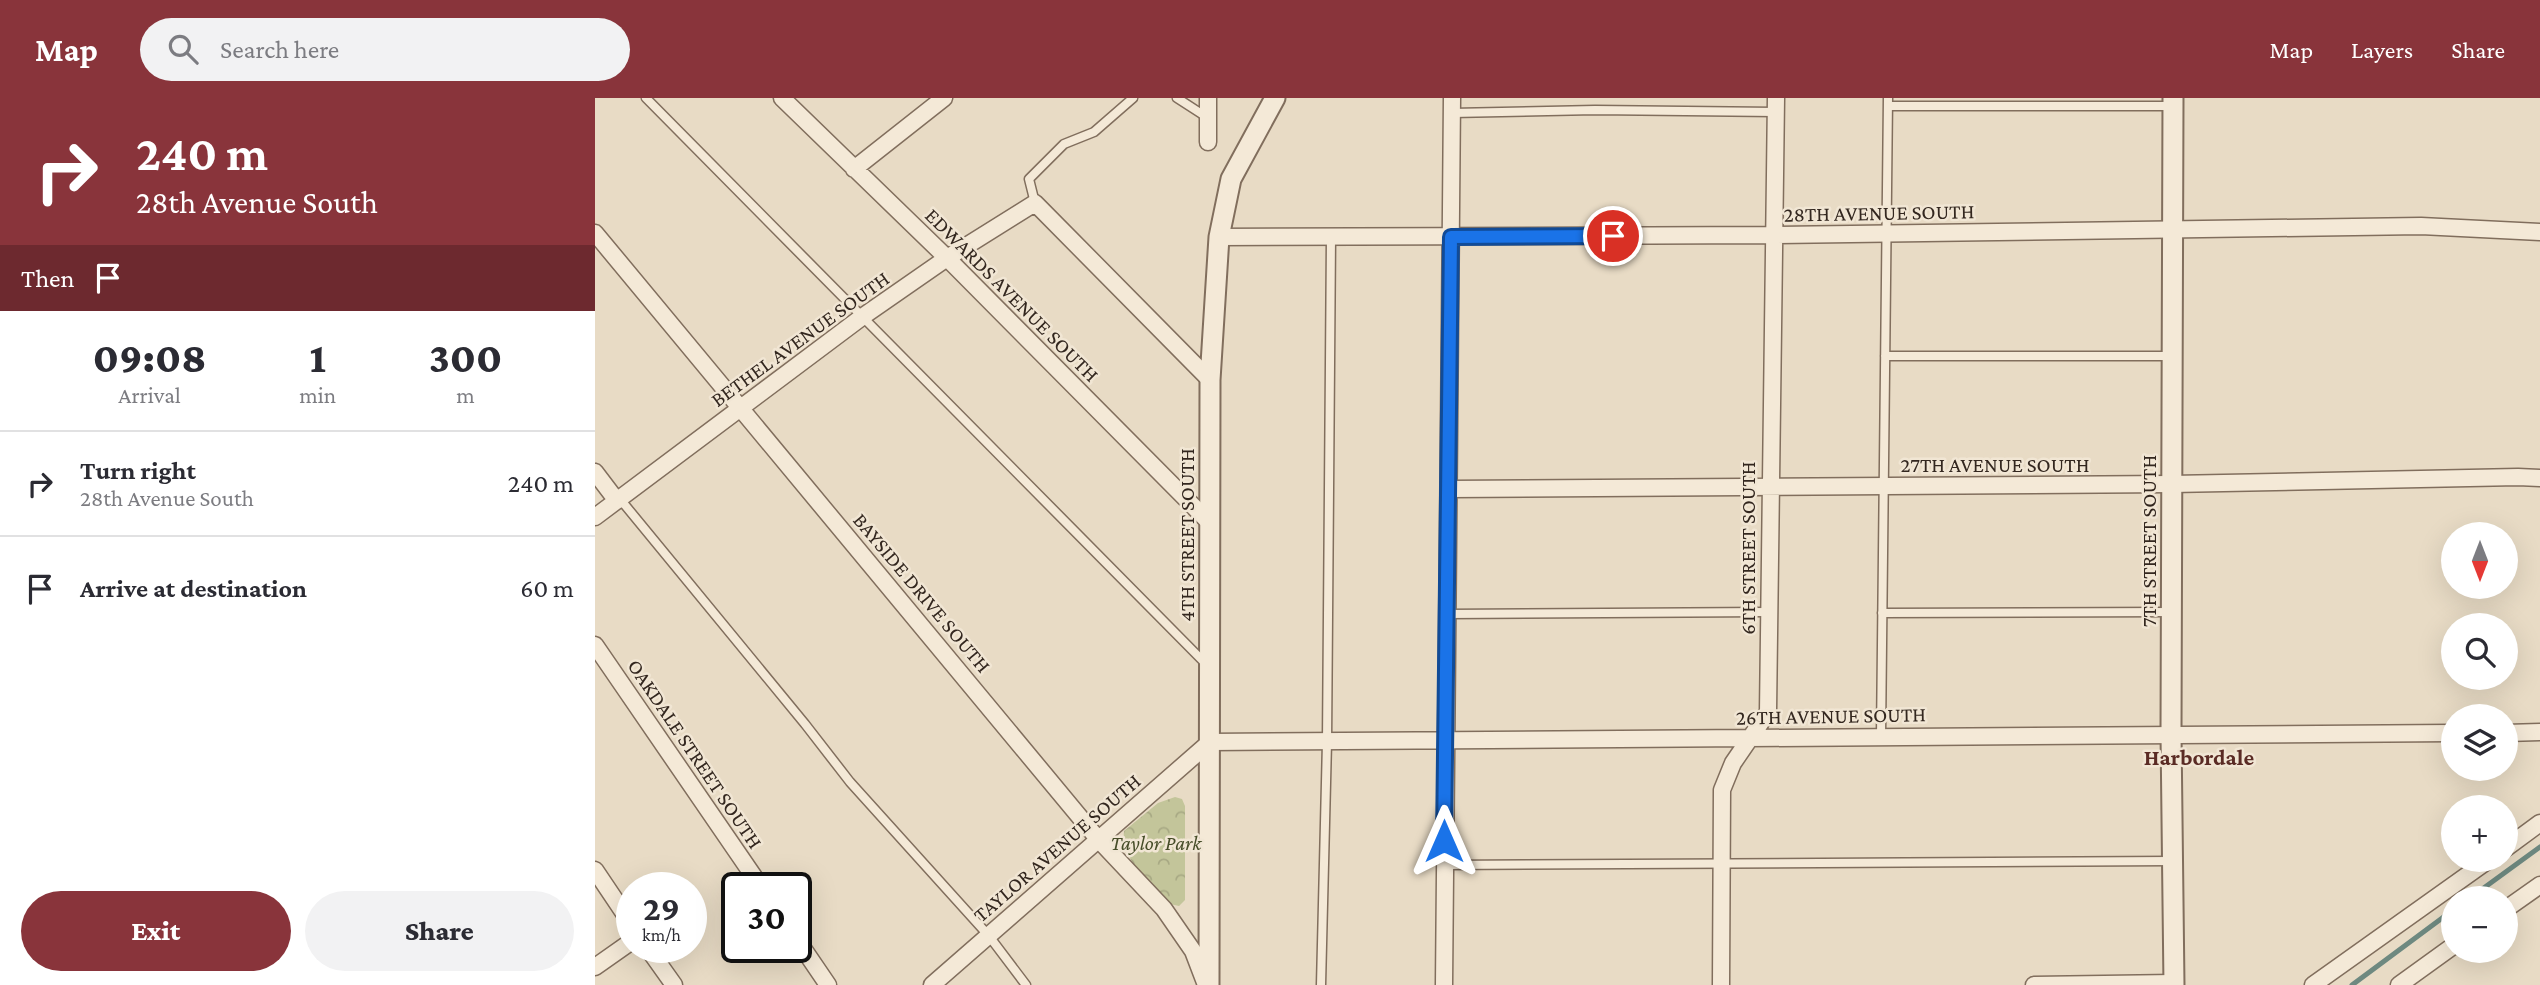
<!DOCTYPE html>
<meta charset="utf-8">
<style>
body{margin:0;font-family:"Crimson Pro",serif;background:#f2f2f3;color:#2b2b33;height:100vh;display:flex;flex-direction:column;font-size:26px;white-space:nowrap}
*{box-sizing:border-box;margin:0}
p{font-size:23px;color:#7c7c81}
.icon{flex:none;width:38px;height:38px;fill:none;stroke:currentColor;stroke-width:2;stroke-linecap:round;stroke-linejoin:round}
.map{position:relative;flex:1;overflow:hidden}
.side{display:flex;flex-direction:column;background:#fff;width:595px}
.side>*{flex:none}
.guide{background:#89343b;color:#fff;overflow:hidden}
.needle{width:46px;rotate:180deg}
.tools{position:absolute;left:1846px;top:424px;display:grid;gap:14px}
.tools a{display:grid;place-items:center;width:77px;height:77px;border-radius:50%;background:#fff;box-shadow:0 7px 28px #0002;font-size:35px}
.speed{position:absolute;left:21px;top:774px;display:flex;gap:14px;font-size:35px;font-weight:700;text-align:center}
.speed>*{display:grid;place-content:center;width:91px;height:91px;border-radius:50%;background:#fff;box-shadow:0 7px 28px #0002;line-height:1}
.speed small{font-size:18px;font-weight:400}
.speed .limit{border:4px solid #111;border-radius:10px;background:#fff;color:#111}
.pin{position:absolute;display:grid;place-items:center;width:60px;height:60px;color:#fff;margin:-30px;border:4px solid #fff;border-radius:50%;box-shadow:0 2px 7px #0007}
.me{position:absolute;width:77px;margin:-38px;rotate:0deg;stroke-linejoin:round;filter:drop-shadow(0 0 5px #0008)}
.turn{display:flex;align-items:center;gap:24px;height:147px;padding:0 21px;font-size:32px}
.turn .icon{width:91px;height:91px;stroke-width:2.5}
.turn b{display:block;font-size:49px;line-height:60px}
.then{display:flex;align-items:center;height:66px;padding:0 21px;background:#0003;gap:14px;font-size:26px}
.eta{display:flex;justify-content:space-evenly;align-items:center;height:119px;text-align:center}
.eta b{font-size:42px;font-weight:800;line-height:49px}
.primary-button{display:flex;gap:14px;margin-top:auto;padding:14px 21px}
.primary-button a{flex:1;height:80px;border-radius:42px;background:#89343b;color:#fff;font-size:28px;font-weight:800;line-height:80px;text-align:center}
.primary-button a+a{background:#f2f2f3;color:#2b2b33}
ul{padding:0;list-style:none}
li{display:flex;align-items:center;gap:21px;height:105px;padding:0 21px;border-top:2px solid #e1e1e2}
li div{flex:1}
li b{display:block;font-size:26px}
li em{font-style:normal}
header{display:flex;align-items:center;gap:42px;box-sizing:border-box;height:98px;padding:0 35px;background:#89343b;color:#fff}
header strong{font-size:33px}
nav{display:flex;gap:38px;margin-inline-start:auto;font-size:24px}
.search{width:490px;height:63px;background:#f2f2f3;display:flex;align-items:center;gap:18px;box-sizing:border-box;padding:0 24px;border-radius:38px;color:#7c7c81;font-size:26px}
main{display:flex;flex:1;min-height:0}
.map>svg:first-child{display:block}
.park{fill:url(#park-crowns)}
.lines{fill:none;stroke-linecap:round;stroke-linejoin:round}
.stream{stroke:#6e8980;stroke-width:5}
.service-casing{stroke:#816e5d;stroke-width:11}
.minor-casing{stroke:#816e5d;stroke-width:19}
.tertiary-casing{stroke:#816e5d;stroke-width:23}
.service{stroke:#f4e9d7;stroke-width:8}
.minor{stroke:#f4e9d7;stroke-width:16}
.tertiary{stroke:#f4e9d7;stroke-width:19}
.route-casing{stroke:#114b97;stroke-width:18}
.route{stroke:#1a73e8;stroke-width:12}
.labels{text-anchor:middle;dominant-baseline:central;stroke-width:5;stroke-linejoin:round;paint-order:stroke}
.street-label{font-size:21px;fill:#33271f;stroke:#f1e6d4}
.park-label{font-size:21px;font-style:italic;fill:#464d28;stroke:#f1e6d4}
.neighbourhood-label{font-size:23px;font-weight:bold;fill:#5a2b24;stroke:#f1e6d4}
</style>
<header>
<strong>Map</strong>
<div class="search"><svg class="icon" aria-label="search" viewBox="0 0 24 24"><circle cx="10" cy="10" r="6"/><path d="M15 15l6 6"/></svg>Search here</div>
<nav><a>Map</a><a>Layers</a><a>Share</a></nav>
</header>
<main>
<section class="side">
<div class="guide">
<div class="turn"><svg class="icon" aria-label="right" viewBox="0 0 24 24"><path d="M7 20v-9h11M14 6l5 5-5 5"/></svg><div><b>240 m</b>28th Avenue South</div></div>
<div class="then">Then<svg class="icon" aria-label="arrive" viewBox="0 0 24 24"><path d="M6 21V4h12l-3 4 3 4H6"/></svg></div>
</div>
<div class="eta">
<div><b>09:08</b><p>Arrival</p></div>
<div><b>1</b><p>min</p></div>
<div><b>300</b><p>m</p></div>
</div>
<ul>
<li><svg class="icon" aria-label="right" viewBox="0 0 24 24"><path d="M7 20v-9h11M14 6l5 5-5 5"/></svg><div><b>Turn right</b><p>28th Avenue South</p></div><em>240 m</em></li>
<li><svg class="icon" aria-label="arrive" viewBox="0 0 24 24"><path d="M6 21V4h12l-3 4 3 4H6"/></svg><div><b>Arrive at destination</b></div><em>60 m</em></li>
</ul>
<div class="primary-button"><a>Exit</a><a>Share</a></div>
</section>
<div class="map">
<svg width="1945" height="887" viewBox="0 0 1945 887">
<defs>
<pattern id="park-crowns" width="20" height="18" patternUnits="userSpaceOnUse" patternTransform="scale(1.75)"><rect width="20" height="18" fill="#c3c59a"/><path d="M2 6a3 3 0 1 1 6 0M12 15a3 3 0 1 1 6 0" fill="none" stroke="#a8a984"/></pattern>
</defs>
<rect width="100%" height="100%" fill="#e8dbc5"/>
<!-- park -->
<path class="park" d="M580 699 587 701 590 708V802L584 808 575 806C557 786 525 762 529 733L563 705Z"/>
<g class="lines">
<!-- stream -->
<path class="stream" d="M1875 800 1945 749
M1757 887 1858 812"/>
<defs>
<path id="service" d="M51 0 610 565
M582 0 613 20
M1293 8H1577
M857 15 1000 12 1181 14
M440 105 434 81 469 46 499 34 538 0
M1290 258H1578
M25 401 210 626 255 684 394 838 431 887
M1287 515 1577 514
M852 516 1173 514
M1286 638 1293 0
M849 767 1578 763
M726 887 732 644 736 139"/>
<path id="minor" d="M187 0 352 160 615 425
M613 44V0
M259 71 349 0
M0 135 503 741 569 811 598 853 611 887
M624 139 1179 137 1826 128 1945 134
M0 374 22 403
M855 391 1577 386 1923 379 1945 380
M0 419 267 219 352 160 440 105 615 282
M0 547 166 789
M1911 635 1945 634
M1911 750 1945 725
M0 772 37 827
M1911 811 1945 787
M201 840 233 887
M52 849 79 887
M0 869 37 843
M337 887 615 644 1858 635
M849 887 857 0
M1126 887 1127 692 1138 665 1173 614 1181 0
M1439 887 1579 885
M1718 887 1895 761
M1804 887 1858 848"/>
<path id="tertiary" d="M1578 0 1576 636 1579 887
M614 887 615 282 624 139 636 81 680 0"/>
</defs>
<!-- service casing -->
<use href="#service" class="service-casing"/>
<!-- minor casing -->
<use href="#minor" class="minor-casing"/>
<!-- tertiary casing -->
<use href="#tertiary" class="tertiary-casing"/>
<!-- service -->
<use href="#service" class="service"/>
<!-- minor -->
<use href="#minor" class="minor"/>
<!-- tertiary -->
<use href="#tertiary" class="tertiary"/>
</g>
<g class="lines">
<defs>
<path id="route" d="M849 743 856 139 1018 138"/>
</defs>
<!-- route casing -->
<use href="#route" class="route-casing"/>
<!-- route -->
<use href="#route" class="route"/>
</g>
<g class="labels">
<!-- street labels -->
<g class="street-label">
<text transform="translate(1284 115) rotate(-1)">28TH AVENUE SOUTH</text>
<text transform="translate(417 197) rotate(45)">EDWARDS AVENUE SOUTH</text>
<text transform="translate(205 241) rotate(-36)">BETHEL AVENUE SOUTH</text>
<text x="1400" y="367">27TH AVENUE SOUTH</text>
<text transform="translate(592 437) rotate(-90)">4TH STREET SOUTH</text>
<text transform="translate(1554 443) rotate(-90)">7TH STREET SOUTH</text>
<text transform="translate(1153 450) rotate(-90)">6TH STREET SOUTH</text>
<text transform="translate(327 495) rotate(50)">BAYSIDE DRIVE SOUTH</text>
<text transform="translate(1236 618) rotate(-1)">26TH AVENUE SOUTH</text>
<text transform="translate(100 656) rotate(56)">OAKDALE STREET SOUTH</text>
<text transform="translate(462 750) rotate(-41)">TAYLOR AVENUE SOUTH</text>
</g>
<!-- park labels -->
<g class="park-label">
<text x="561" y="745">Taylor Park</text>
</g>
<!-- neighbourhood labels -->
<g class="neighbourhood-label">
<text x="1604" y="659">Harbordale</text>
</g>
</g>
</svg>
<div class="tools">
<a><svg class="needle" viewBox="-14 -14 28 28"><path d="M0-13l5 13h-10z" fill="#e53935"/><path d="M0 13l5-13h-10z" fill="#7c7c81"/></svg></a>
<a><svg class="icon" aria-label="search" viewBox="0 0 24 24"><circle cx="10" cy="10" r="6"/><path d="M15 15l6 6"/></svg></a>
<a><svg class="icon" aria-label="layers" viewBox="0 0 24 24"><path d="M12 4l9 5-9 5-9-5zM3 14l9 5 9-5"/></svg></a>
<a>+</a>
<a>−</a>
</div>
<div class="speed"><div>29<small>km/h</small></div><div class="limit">30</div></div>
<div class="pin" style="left:1018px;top:138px;background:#d93025"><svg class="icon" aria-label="arrive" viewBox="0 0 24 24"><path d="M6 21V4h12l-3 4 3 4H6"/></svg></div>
<svg class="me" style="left:849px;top:743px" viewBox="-20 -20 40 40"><path d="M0-17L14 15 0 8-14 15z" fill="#1a73e8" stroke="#fff" stroke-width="4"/></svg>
</div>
</main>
